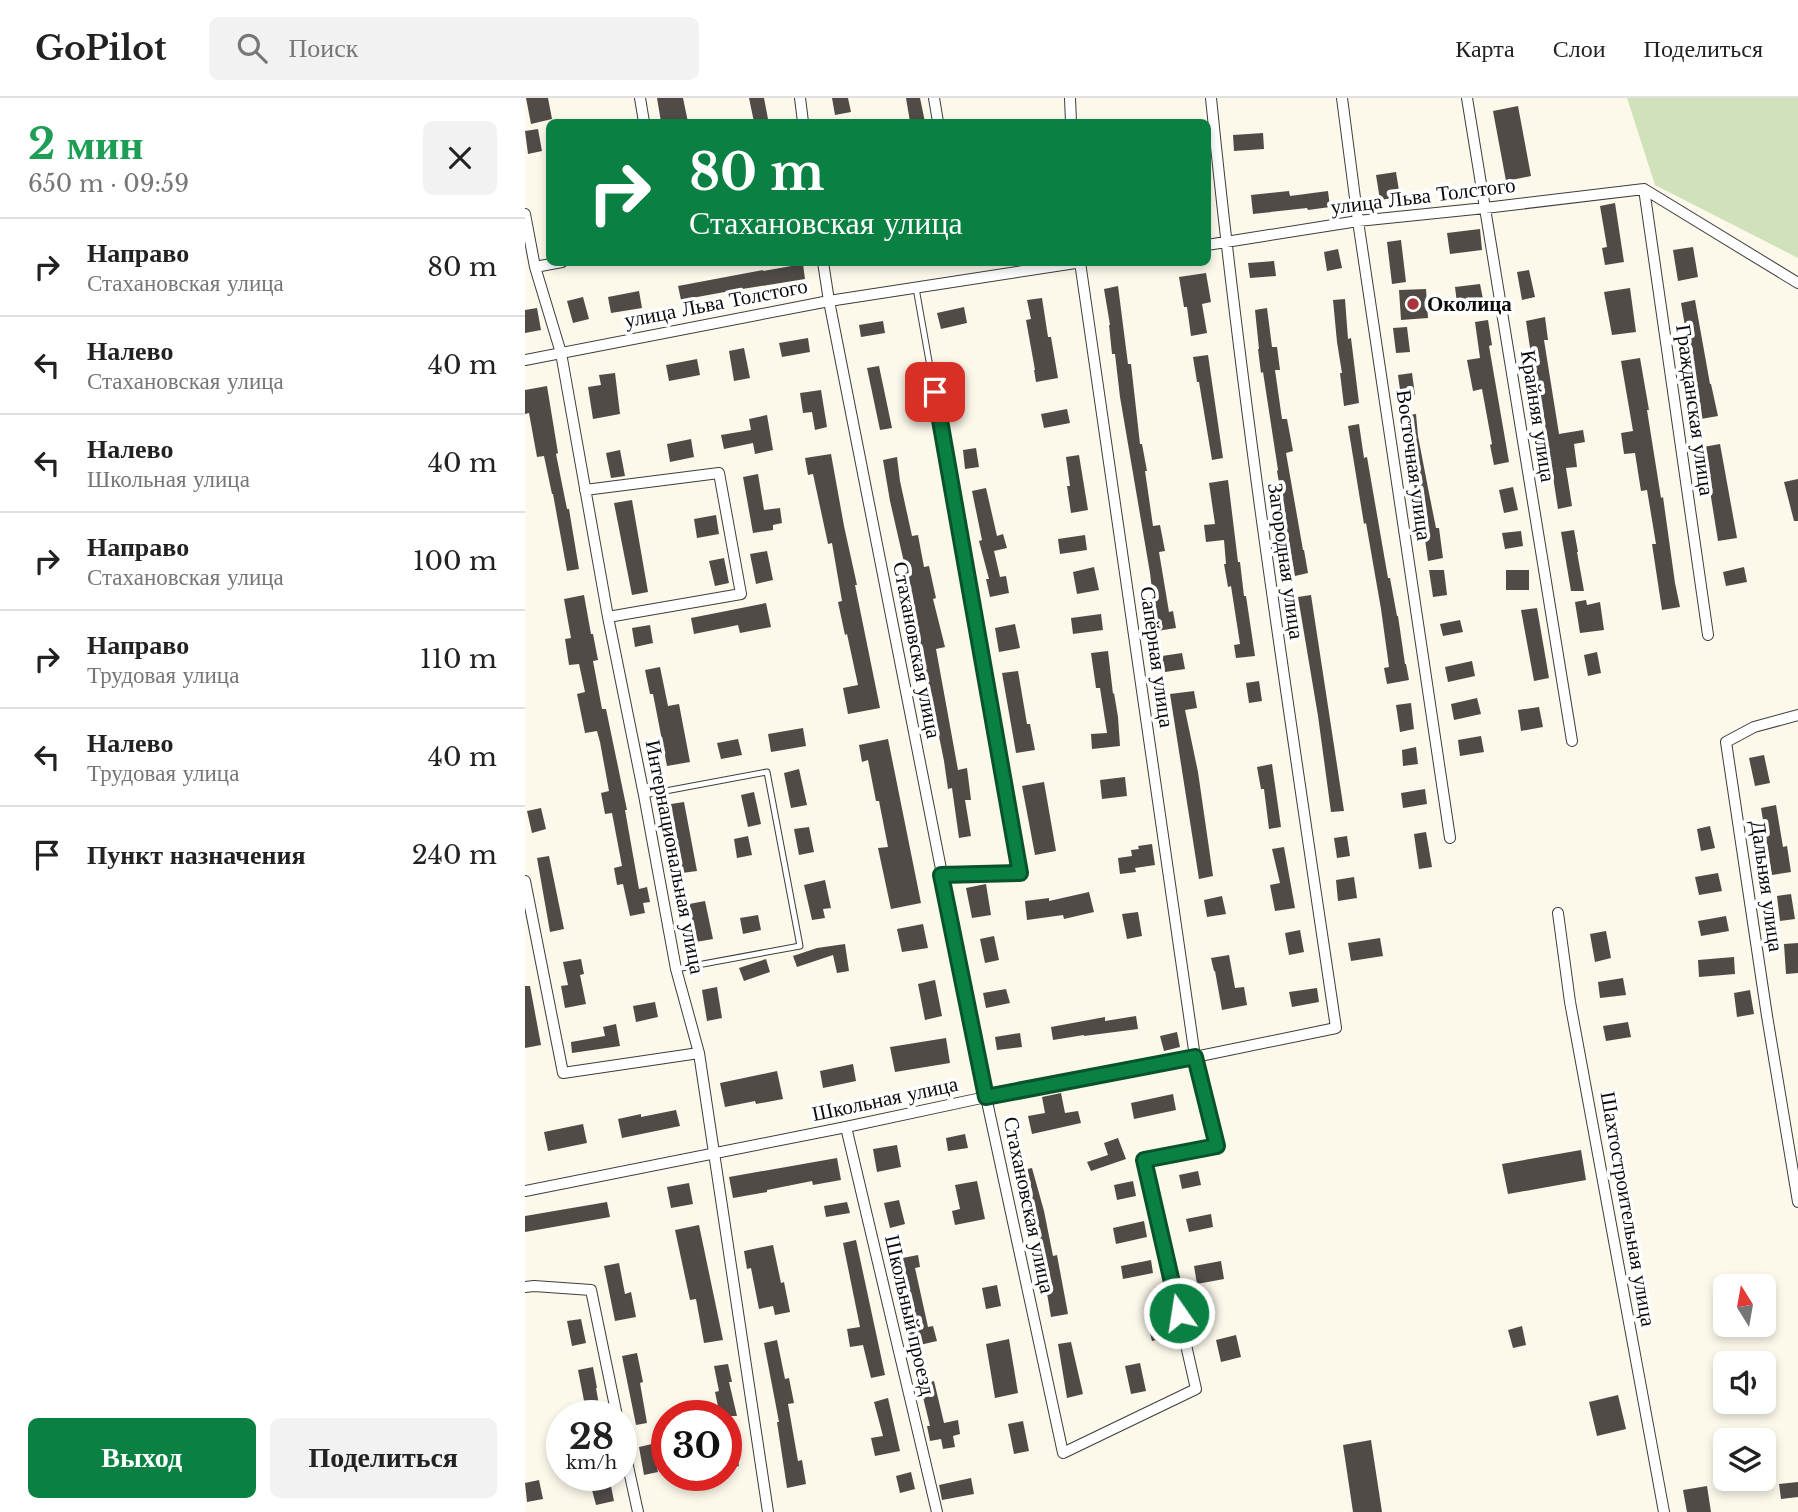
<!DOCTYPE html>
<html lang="ru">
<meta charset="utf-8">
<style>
body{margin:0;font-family:"Libre Baskerville",serif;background:#f2f2f2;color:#222;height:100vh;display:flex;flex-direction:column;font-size:26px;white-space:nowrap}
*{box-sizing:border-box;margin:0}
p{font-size:23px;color:#767676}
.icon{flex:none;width:38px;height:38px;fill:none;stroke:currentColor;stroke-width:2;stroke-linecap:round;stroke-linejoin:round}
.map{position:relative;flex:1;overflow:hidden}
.sheet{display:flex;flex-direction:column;background:#fff;width:525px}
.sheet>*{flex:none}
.top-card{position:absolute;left:21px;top:21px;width:665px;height:147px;border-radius:10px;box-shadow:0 4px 10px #0003;background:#0b8043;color:#fff;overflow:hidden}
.needle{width:46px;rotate:349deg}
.fabs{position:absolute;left:1188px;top:1176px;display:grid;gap:14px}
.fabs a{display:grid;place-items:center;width:63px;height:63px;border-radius:10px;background:#fff;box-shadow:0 4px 10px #0003;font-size:35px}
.speed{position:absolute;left:21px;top:1302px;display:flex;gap:14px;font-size:35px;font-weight:700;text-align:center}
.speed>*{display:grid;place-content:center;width:91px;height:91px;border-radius:50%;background:#fff;box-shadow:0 4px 10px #0003;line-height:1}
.speed small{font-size:18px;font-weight:400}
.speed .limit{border:10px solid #d22;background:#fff;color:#111}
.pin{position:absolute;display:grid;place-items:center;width:60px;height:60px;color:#fff;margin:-30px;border-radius:14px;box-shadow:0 4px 10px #0006}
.me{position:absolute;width:77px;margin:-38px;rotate:347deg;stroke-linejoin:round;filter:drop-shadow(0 0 5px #0008)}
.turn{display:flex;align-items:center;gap:24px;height:147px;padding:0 28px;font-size:32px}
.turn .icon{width:91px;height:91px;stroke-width:2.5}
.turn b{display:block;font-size:49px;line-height:60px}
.round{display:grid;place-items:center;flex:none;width:74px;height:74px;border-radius:10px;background:#f2f2f2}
.headline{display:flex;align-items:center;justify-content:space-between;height:119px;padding:0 28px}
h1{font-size:42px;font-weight:800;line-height:52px;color:#1e9e55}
.action{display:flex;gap:14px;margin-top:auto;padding:14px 28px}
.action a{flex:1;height:80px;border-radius:10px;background:#0b8043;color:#fff;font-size:28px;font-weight:800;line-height:80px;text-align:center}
.action a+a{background:#f2f2f2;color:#222}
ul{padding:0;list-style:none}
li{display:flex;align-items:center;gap:21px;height:98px;padding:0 28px;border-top:2px solid #e0e0e0}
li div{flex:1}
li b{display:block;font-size:26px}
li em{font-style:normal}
header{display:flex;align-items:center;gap:42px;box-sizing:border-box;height:98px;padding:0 35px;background:#fff;border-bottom:2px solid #e0e0e0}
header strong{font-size:33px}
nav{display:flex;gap:38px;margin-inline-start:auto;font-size:24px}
.search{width:490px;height:63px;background:#f2f2f2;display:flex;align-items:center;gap:18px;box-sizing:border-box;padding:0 24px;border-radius:10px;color:#767676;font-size:26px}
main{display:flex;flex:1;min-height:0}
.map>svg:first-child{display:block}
.green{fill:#cfe2b9}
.building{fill:#514b48}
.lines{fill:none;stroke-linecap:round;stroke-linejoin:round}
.lane-casing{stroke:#3d3d3d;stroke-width:7}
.street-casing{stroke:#3d3d3d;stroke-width:12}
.lane{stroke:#fff;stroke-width:5}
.street{stroke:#fff;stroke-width:10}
.route-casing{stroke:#07532c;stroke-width:18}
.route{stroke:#0b8043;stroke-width:12}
.poi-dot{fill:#a8353e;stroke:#fff;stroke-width:2.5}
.labels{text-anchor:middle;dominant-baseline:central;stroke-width:7;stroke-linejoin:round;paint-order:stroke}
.street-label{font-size:21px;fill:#0a0a0a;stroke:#fff}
.poi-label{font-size:21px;font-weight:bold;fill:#0a0a0a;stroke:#fff;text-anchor:start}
</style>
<header>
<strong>GoPilot</strong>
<div class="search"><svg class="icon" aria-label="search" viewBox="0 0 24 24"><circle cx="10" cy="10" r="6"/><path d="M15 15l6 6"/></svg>Поиск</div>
<nav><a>Карта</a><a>Слои</a><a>Поделиться</a></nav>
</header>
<main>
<section class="sheet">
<div class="headline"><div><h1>2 мин</h1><p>650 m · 09:59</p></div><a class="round"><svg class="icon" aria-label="close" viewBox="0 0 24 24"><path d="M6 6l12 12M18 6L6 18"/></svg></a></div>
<ul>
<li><svg class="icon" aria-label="right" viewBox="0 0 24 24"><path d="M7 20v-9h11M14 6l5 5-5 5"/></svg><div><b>Направо</b><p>Стахановская улица</p></div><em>80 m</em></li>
<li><svg class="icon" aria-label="left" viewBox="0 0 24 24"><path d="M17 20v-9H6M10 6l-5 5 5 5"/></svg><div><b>Налево</b><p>Стахановская улица</p></div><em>40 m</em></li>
<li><svg class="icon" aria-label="left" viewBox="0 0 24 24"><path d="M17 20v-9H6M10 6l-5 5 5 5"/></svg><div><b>Налево</b><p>Школьная улица</p></div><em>40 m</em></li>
<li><svg class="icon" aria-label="right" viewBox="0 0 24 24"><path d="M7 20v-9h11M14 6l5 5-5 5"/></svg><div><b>Направо</b><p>Стахановская улица</p></div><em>100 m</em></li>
<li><svg class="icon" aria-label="right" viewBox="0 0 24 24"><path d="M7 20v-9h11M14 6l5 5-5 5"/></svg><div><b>Направо</b><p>Трудовая улица</p></div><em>110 m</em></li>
<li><svg class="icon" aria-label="left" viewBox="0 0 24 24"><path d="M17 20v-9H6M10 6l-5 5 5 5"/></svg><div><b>Налево</b><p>Трудовая улица</p></div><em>40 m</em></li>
<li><svg class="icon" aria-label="arrive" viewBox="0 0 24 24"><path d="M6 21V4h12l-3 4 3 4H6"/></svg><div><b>Пункт назначения</b></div><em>240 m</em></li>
</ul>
<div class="action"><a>Выход</a><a>Поделиться</a></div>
</section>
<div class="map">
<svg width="1273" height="1414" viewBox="0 0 1273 1414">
<rect width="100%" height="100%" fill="#fcf8ea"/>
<!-- green -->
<path class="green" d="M1102 0H1273V160L1130 87Z"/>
<!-- building -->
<path class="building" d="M1 0H23L27 21 6 26Z
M132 0H158L163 24H136Z
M224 0H239L243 21 229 24Z
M307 0H323L326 14 310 17Z
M381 0H395L400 24H385Z
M993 8 1006 78 981 83 968 13Z
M13 31 17 53 3 56 0 33Z
M738 35 739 51 709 53 708 37Z
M871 74 875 99 855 102 851 77Z
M764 93 765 98 803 93 805 109 783 112 782 110 728 116 726 97Z
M1090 105 1099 164 1080 167 1077 150 1082 149 1075 108Z
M955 131 957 152 925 156 922 135Z
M876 142 881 184 867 186 862 144Z
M1168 149 1173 179 1153 183 1148 152Z
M813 151 817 170 802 173 799 154Z
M749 163 751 178 725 180 723 165Z
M278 166 280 181 205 193 156 202 153 188 238 172V173Z
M1004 172 1010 199 997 202 992 174Z
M681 175 686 204 677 206 682 235 666 238 662 209H659L654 179Z
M955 186 958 201 932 205 930 189Z
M593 188 603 266H606L615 346H617L622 373H620L628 428 635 427 640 453 634 454 644 514 648 513 651 530 632 533 625 475 595 299 590 256H587L584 227H585L579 191Z
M1105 190 1111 234 1087 237 1079 194Z
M901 191 903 220 876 222 874 192Z
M114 193 117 210 86 215 83 199Z
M58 199 64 221 48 225 42 203Z
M517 200 523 239H526L533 280 511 284 509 272H510L501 222 506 221 502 202Z
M820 201 823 241 826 240 834 305 819 308 815 275H817L812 244 808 202Z
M1170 202 1185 286H1186L1193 318 1176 321 1156 205Z
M439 209 442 225 416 231 412 215Z
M12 210 16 232 0 235V212Z
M742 210 747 249H752L755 272H750L757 321H762L768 353 761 355 778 452H779L783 475 770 478 752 373 753 372 738 274 736 275 733 251H734L730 212Z
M1020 219 1023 242H1019L1034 336 1058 332 1060 344 1049 346 1052 369 1041 370 1047 408 1033 411 1013 282 1010 283 1001 223Z
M963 222 967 247 964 248 984 364 969 367 965 347 967 346 957 291 948 293 942 262 955 260 950 224Z
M358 223 360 235 336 239 334 227Z
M882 229 885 254 871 255 868 230Z
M283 240 285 254 257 259 254 245Z
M219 250 225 280 209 283 204 253Z
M683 257 698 360 687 362 674 284H672L668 259Z
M1115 260 1124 312H1122L1136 400 1138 399 1150 485 1155 509 1137 512 1127 446H1131L1122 392 1116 393 1110 355 1099 356 1096 335 1108 333 1096 263Z
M172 261 175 277 144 283 141 267Z
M354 268 367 330 355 332 342 270Z
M90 275 95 316 68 321 63 289 76 287 74 277Z
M887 275 890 297 876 299 873 277Z
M22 288 33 355 31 356 42 411H44L54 471 42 473 28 396H27L19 358 12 359 4 315 0 316V292Z
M296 292 302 329 290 332 287 314 278 315 275 295Z
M542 311 545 325 519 330 516 316Z
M891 316 893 338 903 390 911 430H914L918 460 903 463 897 420 892 421 887 392H890L883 356 885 355 879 318Z
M242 317 248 352 230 356 228 345 199 351 196 337 226 332 224 321Z
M834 326 839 360 842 359 863 480H865L872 518H873L880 566H881L884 582 862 586 859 570 864 569 856 511 841 425 839 426 823 328Z
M166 341 169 359 145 364 142 346Z
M1195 346 1212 440 1193 443 1178 349Z
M451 350 454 369 440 371 438 352Z
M95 352 100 378 86 380 81 355Z
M306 356 319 428 332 487H330L355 610 323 616 318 590 333 587 322 536 320 537 313 504 317 503 307 445 303 446 288 376 283 377 280 360Z
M554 357 563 412 546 415 542 388H545L541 359Z
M372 359 375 383 387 438 393 437 399 469 404 468 411 500 408 501 420 549 411 551 433 672 442 670 446 702H440L446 738 434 740 427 690 423 691 419 663 397 554 378 473H381L365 403 358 362Z
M233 376 239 412 255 410 257 425 248 427V432L228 435 218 379Z
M1273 381V423H1269L1259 384Z
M703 382 713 464H715L719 498H721L730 558 711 560 709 547 715 546 706 488 703 489 699 466H701L699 442 681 444 679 427 690 426 684 385Z
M988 389 993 412 979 415 974 392Z
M461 390 472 438 478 436 482 450 469 453 475 479 481 478 484 495 465 499 461 481H464L454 443 457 442 447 393Z
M107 402 123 494 107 497 89 405Z
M191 417 194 436 172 440 169 421Z
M1049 432 1053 454H1052L1059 493H1046L1036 434Z
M996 433 998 448 980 451 977 435Z
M560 437 562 452 535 456 533 441Z
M242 453 248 482 231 486 225 456Z
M199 460 204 485 190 488 184 463Z
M569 469 574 492 552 496 548 474Z
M1219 469 1222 484 1201 488 1198 474Z
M904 472H919L922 497 908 499Z
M981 472H1004V492H981Z
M59 497 66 536H68L73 562 68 563 77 611H81L102 712H100L114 791 122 789 125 804 118 805 120 815 105 818 98 786 92 787 89 770 97 768 87 715 80 716 76 695 84 693 75 644 72 633 60 635 52 596 60 594 54 566 44 567 40 541 46 540 39 501Z
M786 497 819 713 806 714 793 618 773 499Z
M1061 502 1062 507 1075 504 1079 532 1055 535 1050 504Z
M241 505 246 529 215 535 213 527 169 536 166 520Z
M1012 510 1024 580 1009 583 996 512Z
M576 516 578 532 548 536 546 520Z
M935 522 938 534 918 538 915 526Z
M490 526 495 550 474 554 470 530Z
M125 527 128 545 110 549 107 530Z
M583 553 588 596 589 595 593 619 595 648 567 651 566 636 582 635 575 590H571L566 555Z
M1072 554 1076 575 1063 578 1059 557Z
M657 555 660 571 640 574 637 558Z
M947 563 950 578 923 584 920 569Z
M135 569 143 608 154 606 165 664 142 668 128 596H125L120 572Z
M493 573 502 626H505L510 652 491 655 477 575Z
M734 583 737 603 724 605 721 585Z
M669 593 672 610 660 612 673 674 688 778 674 781 645 596Z
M952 600 956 616 929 622 926 606Z
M886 605 889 631 875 634 871 607Z
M1014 609 1018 629 996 633 993 612Z
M278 630 281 648 246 654 243 636Z
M956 638 959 654 935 658 933 642Z
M213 641 217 657 196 661 192 645Z
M363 641 396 805 366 811 353 750 363 749 354 703H351L343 662 337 664 334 647Z
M891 649 893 666 878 668 877 652Z
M1239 657 1245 685 1230 688 1224 660Z
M747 666 756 729 744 731 739 691H736L732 669Z
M274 671 282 707 266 710 259 675Z
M600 679 602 698 577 701 575 682Z
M519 684 531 753 510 757 497 688Z
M900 691 902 706 878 710 876 695Z
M229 694 236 726 223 729 216 697Z
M159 704 172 773 157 775 146 706Z
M1251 707 1258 749 1262 748 1266 774 1247 777 1236 710Z
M16 710 21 731 7 735 2 713Z
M1185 728 1190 750 1176 753 1172 731Z
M284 729 289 754 274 757 269 731Z
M901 734 907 769 894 771 889 736Z
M223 738 227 757 212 760 209 741Z
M822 738 825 758 812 760 809 740Z
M627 746 630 767 610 770 611 774 595 776 593 760 607 758 606 752 614 751 613 748Z
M759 749 770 810 750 813 745 787 755 785 747 751Z
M24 758 39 831 25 834 12 760Z
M1193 775 1197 793 1174 797 1170 779Z
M829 779 832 800 813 803 811 782Z
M300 782 306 810 298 811 300 820 287 822 279 787Z
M461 786 466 817 447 820 441 790Z
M564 794 569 814 539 821 538 817 502 822 500 803 524 800V803Z
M1266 796 1270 821 1255 823 1252 798Z
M697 798 701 816 682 819 679 802Z
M180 803 188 841 171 844 164 806Z
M613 814 617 838 602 841 597 816Z
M233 817 236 832 218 836 215 820Z
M1201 818 1204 833 1176 838 1173 823Z
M398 826 403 850 377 854 372 831Z
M775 832 779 854 764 857 760 835Z
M1081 833 1086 860 1070 864 1065 836Z
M469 838 474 862 460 865 455 841Z
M855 840 858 858 826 863 823 845Z
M1273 845V875L1261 876 1259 846Z
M320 846 324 873 312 875 308 857 272 869 268 858 292 850Z
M704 857 710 890 719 889 722 907 697 912 690 873H689L686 860Z
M1209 859 1210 876 1174 879 1173 862Z
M56 861 59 876 55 877 61 906 40 910 36 888 43 887 38 864Z
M241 861 245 874 219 883 214 870Z
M1098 880 1101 897 1075 900 1073 884Z
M410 882 417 918 400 922 393 886Z
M0 888H5L16 947 0 950Z
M192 889 197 920 182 923 177 892Z
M792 890 794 904 767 909 764 894Z
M481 891 485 905 461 910 458 895Z
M1225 892 1229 916 1212 919 1209 895Z
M130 904 133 919 111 924 108 908Z
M611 918 613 931 559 938V937L528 942 526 929 580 919V923Z
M1103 924 1106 939 1081 943 1078 928Z
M91 926 95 948 47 955 46 944 80 938 78 929Z
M652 934 655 949 639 953 635 938Z
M495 935 497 949 472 952 470 939Z
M421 940 425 965 370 974 365 949Z
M328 966 331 983 298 990 295 973Z
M252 973 258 1001 231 1006 230 1003 200 1009 195 985Z
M536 995 540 1015 553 1013 556 1025 507 1036 503 1018 520 1015 517 999Z
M648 996 651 1012 609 1021 606 1005Z
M151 1012 155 1028 97 1040 93 1021 116 1016V1019Z
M58 1026 62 1045 23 1053 19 1034Z
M440 1036 443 1050 423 1053 421 1040Z
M593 1040 601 1061 566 1073 562 1064 583 1057 579 1045Z
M372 1047 376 1069 352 1074 348 1051Z
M1056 1052 1061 1082 983 1096 977 1066Z
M312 1060 316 1082 288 1087 287 1083 242 1092V1094L208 1100 204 1079Z
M507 1070 519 1113 528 1158 532 1157 543 1216 526 1219 516 1160 504 1097 498 1079 500 1078 498 1072Z
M673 1073 676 1087 657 1091 654 1077Z
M452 1083 460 1121 430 1127 427 1113 435 1111 430 1087Z
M608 1083 611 1098 592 1102 589 1087Z
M164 1085 168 1106 146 1110 142 1089Z
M374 1102 380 1126 365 1130 359 1105Z
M82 1104 85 1119 0 1134V1118Z
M322 1104 325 1115 301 1119 299 1108Z
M686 1116 688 1129 664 1134 661 1121Z
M619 1123 622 1139 591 1146 588 1130Z
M174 1127 198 1242 179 1245 171 1201 165 1202 150 1132Z
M331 1142 360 1277 346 1280 338 1247 325 1249 322 1231 335 1229 318 1145Z
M248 1147 256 1185 259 1184 265 1214 250 1217 248 1208 234 1211 226 1170 222 1171 219 1153Z
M393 1157 395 1169 390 1170 403 1229 408 1228 412 1243 386 1249 383 1234 385 1233 372 1174H370L367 1162Z
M626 1162 628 1175 598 1181 596 1168Z
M696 1163 699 1181 672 1186 669 1168Z
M94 1165 100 1196 106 1194 111 1219 90 1223 79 1168Z
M472 1187 476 1208 461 1211 457 1190Z
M638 1216 644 1239 627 1243 621 1220Z
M56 1221 61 1245 47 1248 42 1223Z
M997 1228 1001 1247 988 1250 983 1232Z
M711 1237 716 1259 696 1264 691 1242Z
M484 1241 493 1295 470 1300 461 1246Z
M252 1242 260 1281 264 1280 269 1305 263 1306 273 1363 277 1362 281 1386 262 1390 252 1324H254L239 1245Z
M546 1244 558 1296 542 1300 533 1246Z
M112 1255 118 1284 115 1285 122 1325 111 1327 97 1258Z
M615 1265 621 1293 606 1296 600 1268Z
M203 1266 207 1284H204L212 1318H195L190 1294 194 1293 189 1268Z
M68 1269 72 1290H71L76 1318H62L53 1272Z
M409 1283 419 1325 433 1322 435 1336 428 1338 430 1349 418 1351 416 1341 405 1343 402 1328H405L395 1287Z
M1093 1297 1101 1331 1072 1338 1064 1304Z
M363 1300 375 1353 350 1358 346 1340 358 1338 349 1304Z
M498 1323 504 1353 489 1356 483 1326Z
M201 1331H206L214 1368 201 1371Z
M846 1342 857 1414H828L818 1347Z
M127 1346 133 1374 119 1377 114 1349Z
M386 1374 390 1391 375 1395 371 1378Z
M446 1380 449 1396 417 1402 414 1387Z
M14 1382 18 1401 2 1404 0 1385Z
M1273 1384V1399L1256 1401 1254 1386Z
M86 1388 89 1403 71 1407 67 1392Z
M1182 1388 1186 1414H1162L1158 1392Z"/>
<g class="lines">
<defs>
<path id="lane" d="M391 190 495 775 416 777
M119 697 242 674 275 848 151 871"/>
<path id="street" d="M115 0 119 24
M275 0 278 24
M409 0 413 24
M545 0 546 24
M817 0 833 123 925 740
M942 0 1047 643
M1119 91 1183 537
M1119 91 1273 185
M0 116 10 169 36 255 83 519 119 697 151 871 174 955 243 1414
M682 147 833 123 960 110 1119 91
M298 164 304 203 461 999 538 1355 671 1291 619 1062 692 1048 670 959 555 164
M10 169 37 164
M0 262 304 203 557 164
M60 392 194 375 216 496 83 519
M1273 617 1229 629 1201 644 1242 918 1273 1104
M0 783 38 975 174 955
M1033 815 1045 904 1139 1414
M321 1029 412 1414
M0 1093 321 1029 461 999 670 959 811 930C765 620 717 311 686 0
M0 1189 9 1188 66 1192 92 1318
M96 1336 113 1414"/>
</defs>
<!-- lane casing -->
<use href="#lane" class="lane-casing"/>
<!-- street casing -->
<use href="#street" class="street-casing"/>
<!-- lane -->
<use href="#lane" class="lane"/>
<!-- street -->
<use href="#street" class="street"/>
</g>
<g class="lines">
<defs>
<path id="route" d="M410 294 495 775 416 777 461 999 670 959 692 1048 619 1062 654 1215"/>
</defs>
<!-- route casing -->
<use href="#route" class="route-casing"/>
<!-- route -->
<use href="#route" class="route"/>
</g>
<!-- markers -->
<circle class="poi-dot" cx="888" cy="206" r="7"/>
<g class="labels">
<!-- street labels -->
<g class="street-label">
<text transform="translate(898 98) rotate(-7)">улица Льва Толстого</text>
<text transform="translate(191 205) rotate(-11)">улица Льва Толстого</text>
<text transform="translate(1170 312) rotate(82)">Гражданская улица</text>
<text transform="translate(1013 318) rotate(81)">Крайняя улица</text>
<text transform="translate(889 367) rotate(82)">Восточная улица</text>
<text transform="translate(761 463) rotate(82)">Загородная улица</text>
<text transform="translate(392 552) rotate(79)">Стахановская улица</text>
<text transform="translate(632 559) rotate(82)">Сапёрная улица</text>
<text transform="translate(150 759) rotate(79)">Интернациональная улица</text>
<text transform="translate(1242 788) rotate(82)">Дальняя улица</text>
<text transform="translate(360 1001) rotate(-12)">Школьная улица</text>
<text transform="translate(504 1107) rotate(78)">Стахановская улица</text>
<text transform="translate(1103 1111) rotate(80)">Шахтостроительная улица</text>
<text transform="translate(385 1217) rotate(77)">Школьный проезд</text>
</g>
<!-- poi labels -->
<g class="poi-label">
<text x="902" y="206">Околица</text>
</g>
</g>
</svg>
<div class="fabs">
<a><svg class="needle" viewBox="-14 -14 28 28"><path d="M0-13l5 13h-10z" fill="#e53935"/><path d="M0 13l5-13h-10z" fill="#767676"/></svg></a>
<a><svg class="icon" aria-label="sound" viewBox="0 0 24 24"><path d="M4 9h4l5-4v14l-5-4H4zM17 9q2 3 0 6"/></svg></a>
<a><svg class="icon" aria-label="layers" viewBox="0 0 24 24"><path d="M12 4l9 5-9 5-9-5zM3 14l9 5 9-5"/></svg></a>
</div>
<div class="speed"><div>28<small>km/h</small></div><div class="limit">30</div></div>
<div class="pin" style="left:410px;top:294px;background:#d93025"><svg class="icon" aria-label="arrive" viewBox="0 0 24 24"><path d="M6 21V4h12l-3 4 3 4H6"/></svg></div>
<svg class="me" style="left:654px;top:1215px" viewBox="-20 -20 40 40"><circle r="17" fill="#0b8043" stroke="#fff" stroke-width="3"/><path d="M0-11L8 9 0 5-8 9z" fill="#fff"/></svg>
<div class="top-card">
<div class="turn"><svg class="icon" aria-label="right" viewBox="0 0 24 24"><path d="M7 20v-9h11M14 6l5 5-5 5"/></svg><div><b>80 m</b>Стахановская улица</div></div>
</div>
</div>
</main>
